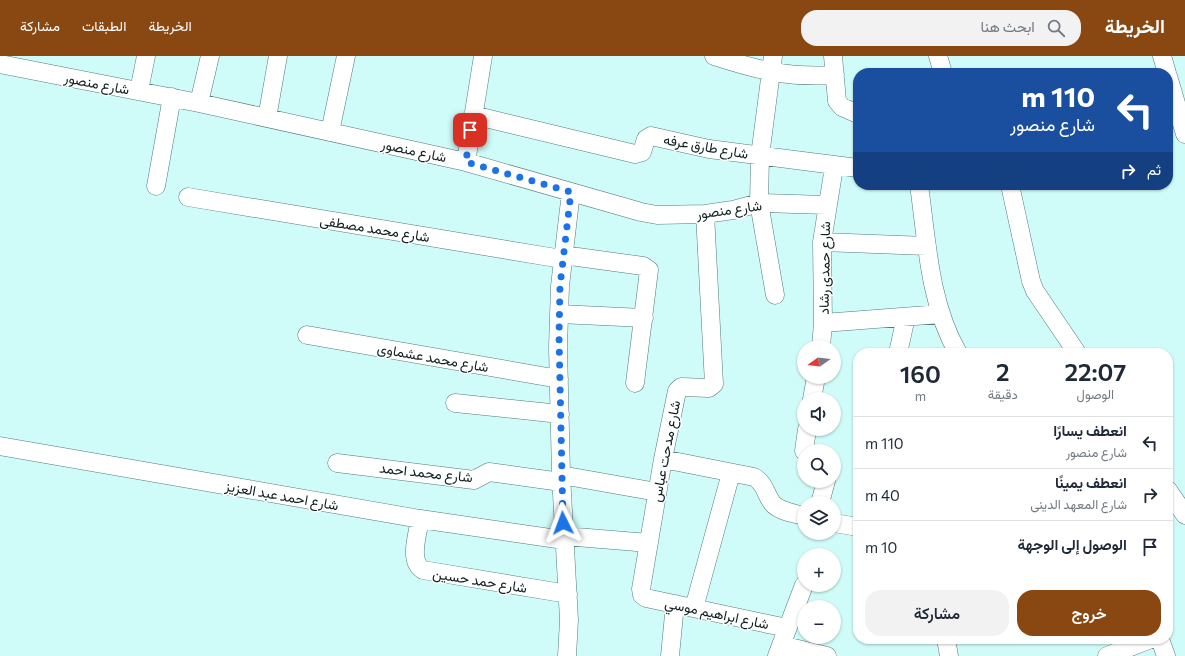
<!DOCTYPE html>
<html lang="ar">
<meta charset="utf-8">
<style>
body{margin:0;font-family:Commissioner,Vazirmatn,sans-serif;background:#f2f2f3;color:#1f2937;direction:rtl;height:100vh;display:flex;flex-direction:column;font-size:15px;white-space:nowrap}
*{box-sizing:border-box;margin:0}
p{font-size:13px;color:#747a83}
.icon{flex:none;width:22px;height:22px;fill:none;stroke:currentColor;stroke-width:2;stroke-linecap:round;stroke-linejoin:round}
.map{position:relative;flex:1;overflow:hidden;direction:ltr}
.drawer{position:absolute;left:853px;top:292px;width:320px;height:296px;display:flex;flex-direction:column;background:#fff;border-radius:16px;box-shadow:0 1px 3px #0004;direction:rtl}
.drawer>*{flex:none}
.top-card{position:absolute;left:853px;top:12px;width:320px;height:122px;border-radius:16px;box-shadow:0 1px 3px #0004;direction:rtl;background:#1a4fa0;color:#fff;overflow:hidden}
.needle{width:26px;rotate:256deg}
.fabs{position:absolute;left:797px;top:284px;display:grid;gap:8px}
.fabs a{display:grid;place-items:center;width:44px;height:44px;border-radius:50%;background:#fff;box-shadow:0 1px 3px #0004;font-size:20px}
.pin{position:absolute;display:grid;place-items:center;width:34px;height:34px;color:#fff;margin:-17px;border-radius:8px;box-shadow:0 2px 6px #0006}
.me{position:absolute;width:44px;margin:-22px;rotate:357deg;stroke-linejoin:round;filter:drop-shadow(0 0 3px #0008)}
.turn{display:flex;align-items:center;gap:14px;height:84px;padding:0 12px;font-size:18px}
.turn .icon{width:52px;height:52px;stroke-width:2.5}
.turn b{display:block;font-size:28px;line-height:34px}
.then{display:flex;align-items:center;height:38px;padding:0 12px;background:#0003;gap:8px;font-size:15px}
.eta{display:flex;justify-content:space-evenly;align-items:center;height:68px;text-align:center}
.eta b{font-size:24px;font-weight:600;line-height:28px}
.action{display:flex;gap:8px;margin-top:auto;padding:8px 12px}
.action a{flex:1;height:46px;border-radius:16px;background:#894812;color:#fff;font-size:16px;font-weight:600;line-height:46px;text-align:center}
.action a+a{background:#f2f2f3;color:#1f2937}
ul{padding:0;list-style:none}
li{display:flex;align-items:center;gap:12px;height:52px;padding:0 12px;border-top:1px solid #e0e1e3}
li div{flex:1}
li b{display:block;font-size:15px}
li em{font-style:normal}
header{display:flex;align-items:center;gap:24px;box-sizing:border-box;height:56px;padding:0 20px;background:#894812;color:#fff}
header strong{font-size:19px}
nav{display:flex;gap:22px;margin-inline-start:auto;font-size:14px}
.search{width:280px;height:36px;background:#f2f2f3;display:flex;align-items:center;gap:10px;box-sizing:border-box;padding:0 14px;border-radius:16px;color:#747a83;font-size:15px}
.map>svg:first-child{display:block}
.lines{fill:none;stroke-linecap:round;stroke-linejoin:round}
.street-casing{stroke:#537b79;stroke-width:19}
.street{stroke:#fff;stroke-width:18}
.route{stroke:#1a73e8;stroke-width:7;stroke-dasharray:0 12.6}
.labels{text-anchor:middle;dominant-baseline:central;stroke-width:3;stroke-linejoin:round;paint-order:stroke}
.street-label{font-size:14px;fill:#0e1f1e;stroke:#fff}
</style>
<header>
<strong>الخريطة</strong>
<div class="search"><svg class="icon" aria-label="search" viewBox="0 0 24 24"><circle cx="10" cy="10" r="6"/><path d="M15 15l6 6"/></svg>ابحث هنا</div>
<nav><a>الخريطة</a><a>الطبقات</a><a>مشاركة</a></nav>
</header>
<div class="map">
<svg width="1185" height="600" viewBox="0 0 1185 600">
<rect width="100%" height="100%" fill="#cffbf8"/>
<g class="lines">
<defs>
<path id="street" d="M714 0C757 14 788 22 835 19
M773 0 760 100 759 147 775 239
M833 0 837 45 842 51 858 58
M938 0 943 17
M1162 0 1167 17
M0 8 199 47 466 106 641 156 657 159 705 158 733 154 759 147 827 149
M1168 20 1185 78
M139 35 146 0
M199 47 210 0
M473 59 635 98 642 96 646 83 651 80 709 93 858 112
M267 62 278 0
M330 76 346 0
M466 106 483 0
M919 129C927 185 929 247 958 297
M1010 129 1031 225 1035 235 1077 297
M156 130 172 41
M188 141 562 203
M705 158 714 328 709 332 681 331 677 335 663 403 641 533 642 539 646 542 787 572
M822 186 927 190
M563 199 643 210 649 214 635 327
M559 258 644 262
M823 267 941 258
M307 279 559 323
M821 291 823 267 822 186 834 111
M898 297 906 261
M812 343 816 321
M455 347 560 358
M0 390 420 463 564 484
M804 395 807 373
M663 403 754 421C767 429 765 440 774 449 782 456 794 457 804 460
M337 407 474 424 489 416 561 426
M561 419 657 436
M1168 434 1185 459
M820 447 826 425
M420 463C418 478 408 505 423 514L568 538
M834 467 858 471
M564 480 649 487
M694 552 731 417
M946 583 949 600
M1160 583 1166 600
M781 589 827 600
M567 600 569 564 561 419 558 291 560 230 571 136
M670 600 675 548
M777 600 804 529
M1107 600 1151 583"/>
</defs>
<!-- street casing -->
<use href="#street" class="street-casing"/>
<!-- street -->
<use href="#street" class="street"/>
</g>
<g class="lines">
<!-- route -->
<path class="route" d="M470 74 466 106 571 136 560 230 559 280 563 467"/>
</g>
<g class="labels">
<!-- street labels -->
<g class="street-label">
<text transform="translate(97 27) rotate(11)">شارع منصور</text>
<text transform="translate(706 90) rotate(10)">شارع طارق عرفه</text>
<text transform="translate(414 94) rotate(12)">شارع منصور</text>
<text transform="translate(729 153) rotate(-8)">شارع منصور</text>
<text transform="translate(375 172) rotate(9)">شارع محمد مصطفى</text>
<text transform="translate(824 212) rotate(-89)">شارع حمدى رشاد</text>
<text transform="translate(433 301) rotate(10)">شارع محمد عشماوى</text>
<text transform="translate(665 395) rotate(-79)">شارع مدحت عباس</text>
<text transform="translate(426 416) rotate(6)">شارع محمد احمد</text>
<text transform="translate(282 439) rotate(10)">شارع احمد عبد العزيز</text>
<text transform="translate(480 524) rotate(9)">شارع حمد حسين</text>
<text transform="translate(717 557) rotate(12)">شارع ابراهيم موسي</text>
</g>
</g>
</svg>
<div class="fabs">
<a><svg class="needle" viewBox="-14 -14 28 28"><path d="M0-13l5 13h-10z" fill="#e53935"/><path d="M0 13l5-13h-10z" fill="#747a83"/></svg></a>
<a><svg class="icon" aria-label="sound" viewBox="0 0 24 24"><path d="M4 9h4l5-4v14l-5-4H4zM17 9q2 3 0 6"/></svg></a>
<a><svg class="icon" aria-label="search" viewBox="0 0 24 24"><circle cx="10" cy="10" r="6"/><path d="M15 15l6 6"/></svg></a>
<a><svg class="icon" aria-label="layers" viewBox="0 0 24 24"><path d="M12 4l9 5-9 5-9-5zM3 14l9 5 9-5"/></svg></a>
<a>+</a>
<a>−</a>
</div>
<div class="pin" style="left:470px;top:74px;background:#d93025"><svg class="icon" aria-label="arrive" viewBox="0 0 24 24"><path d="M6 21V4h12l-3 4 3 4H6"/></svg></div>
<svg class="me" style="left:563px;top:467px" viewBox="-20 -20 40 40"><path d="M0-17L14 15 0 8-14 15z" fill="#1a73e8" stroke="#fff" stroke-width="4"/></svg>
<div class="top-card">
<div class="turn"><svg class="icon" aria-label="left" viewBox="0 0 24 24"><path d="M17 20v-9H6M10 6l-5 5 5 5"/></svg><div><b>110 m</b>شارع منصور</div></div>
<div class="then">ثم<svg class="icon" aria-label="right" viewBox="0 0 24 24"><path d="M7 20v-9h11M14 6l5 5-5 5"/></svg></div>
</div>
<section class="drawer">
<div class="eta">
<div><b>22:07</b><p>الوصول</p></div>
<div><b>2</b><p>دقيقة</p></div>
<div><b>160</b><p>m</p></div>
</div>
<ul>
<li><svg class="icon" aria-label="left" viewBox="0 0 24 24"><path d="M17 20v-9H6M10 6l-5 5 5 5"/></svg><div><b>انعطف يسارًا</b><p>شارع منصور</p></div><em>110 m</em></li>
<li><svg class="icon" aria-label="right" viewBox="0 0 24 24"><path d="M7 20v-9h11M14 6l5 5-5 5"/></svg><div><b>انعطف يمينًا</b><p>شارع المعهد الدينى</p></div><em>40 m</em></li>
<li><svg class="icon" aria-label="arrive" viewBox="0 0 24 24"><path d="M6 21V4h12l-3 4 3 4H6"/></svg><div><b>الوصول إلى الوجهة</b></div><em>10 m</em></li>
</ul>
<div class="action"><a>خروج</a><a>مشاركة</a></div>
</section>
</div>
